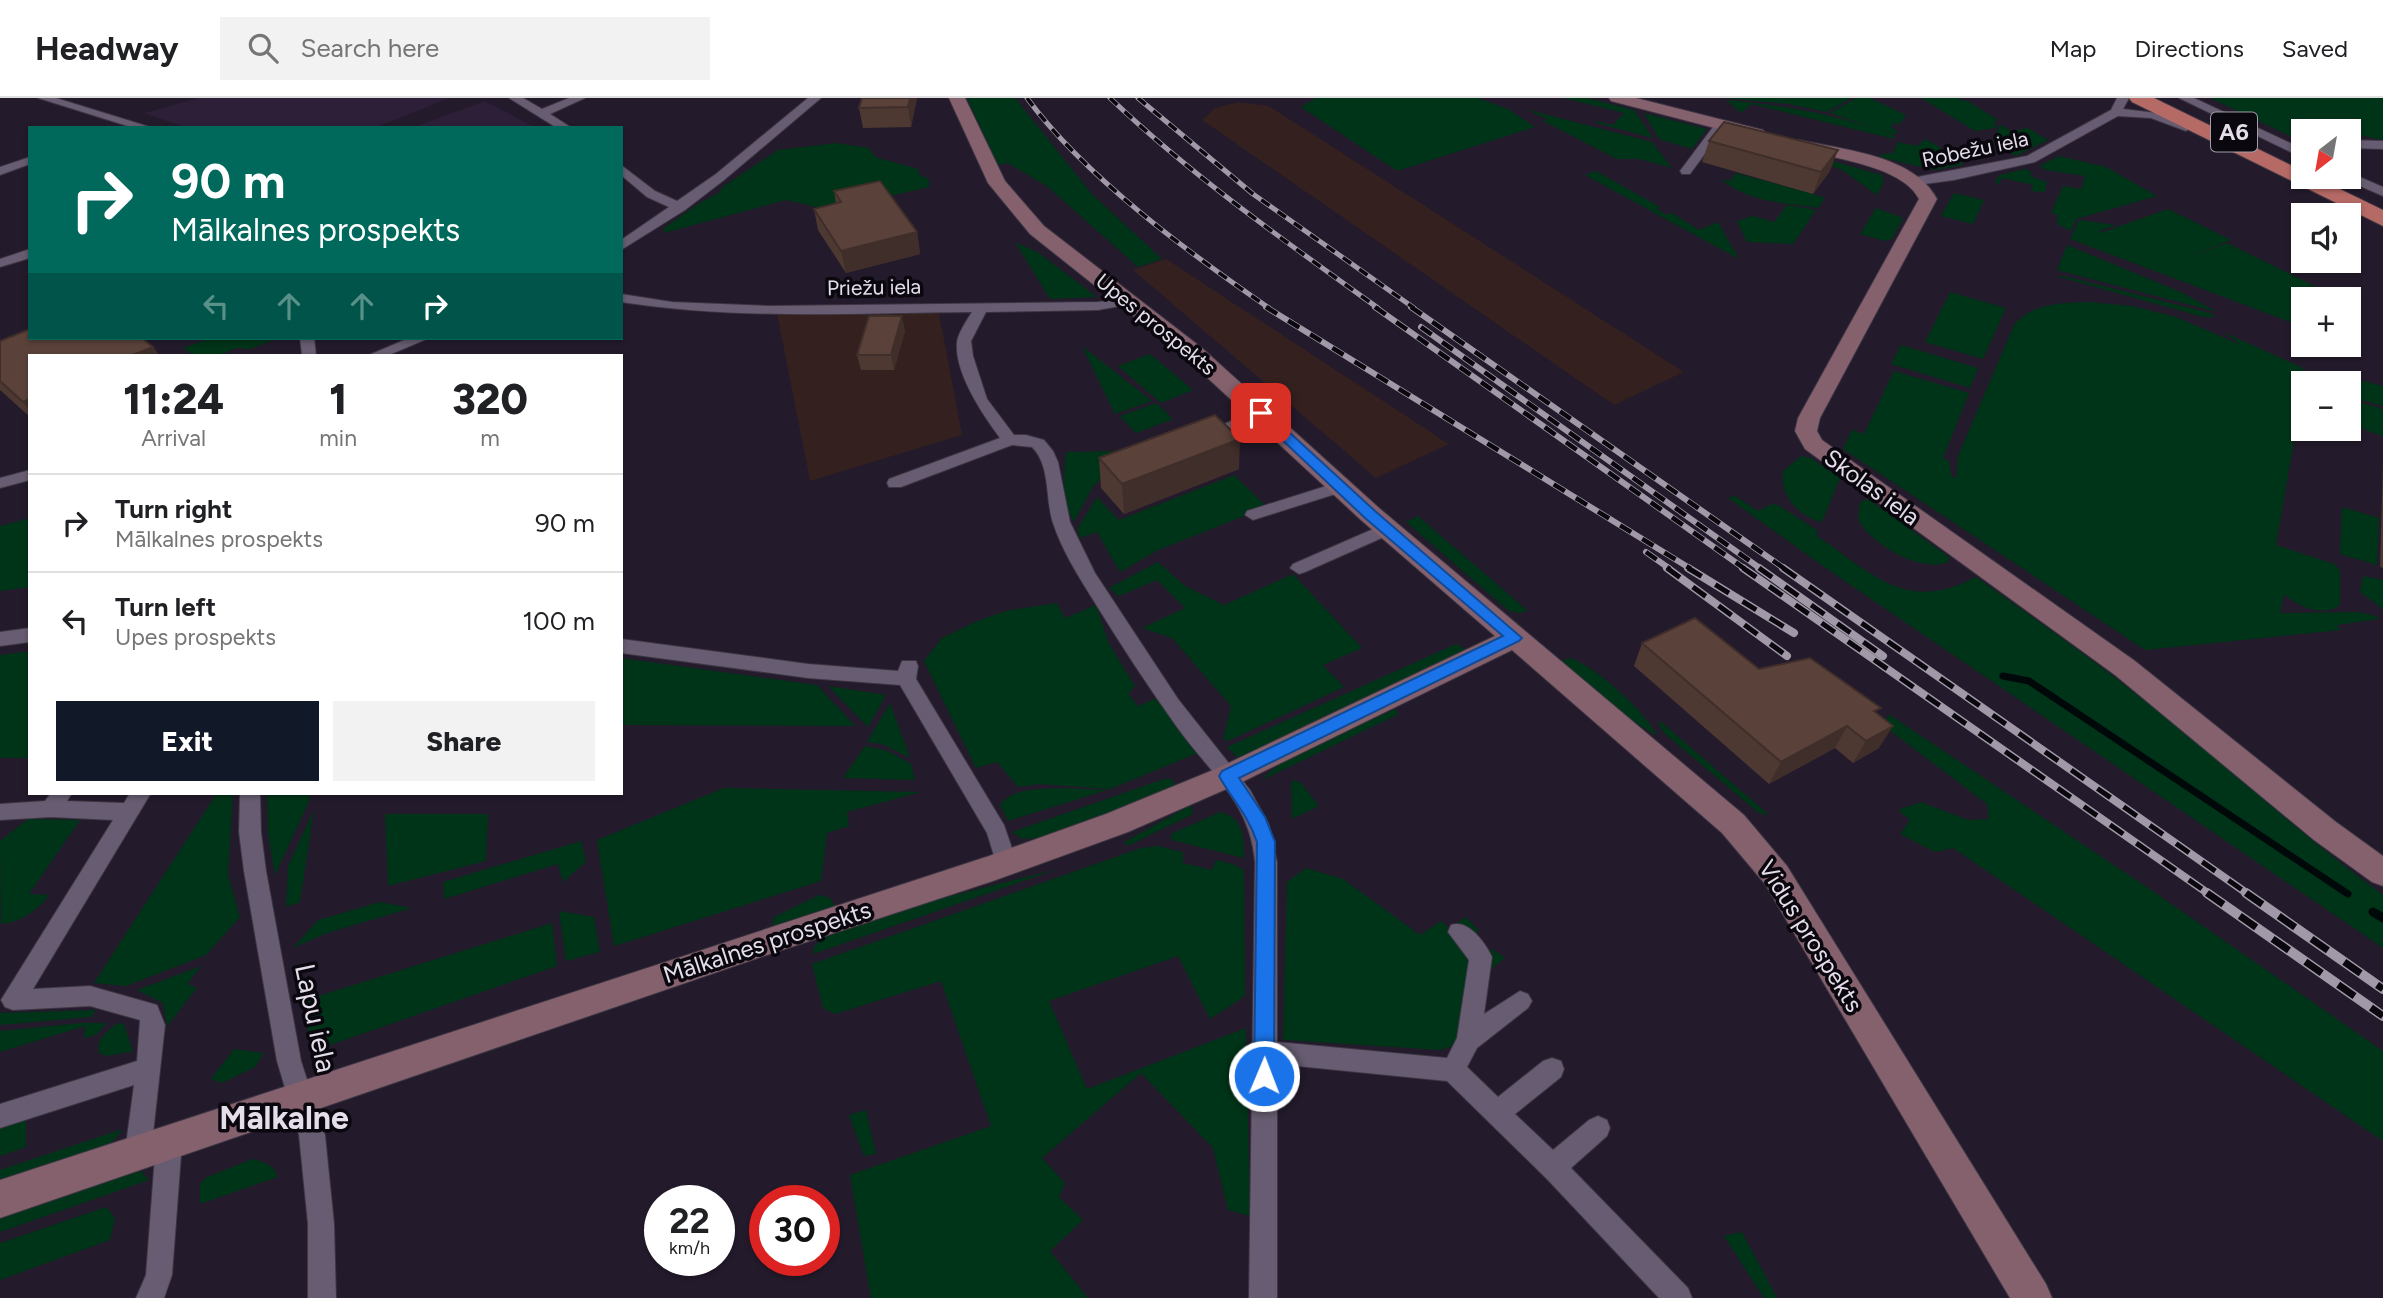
<!DOCTYPE html>
<meta charset="utf-8">
<style>
body{margin:0;font-family:Figtree,sans-serif;background:#f2f2f2;color:#202124;height:100vh;display:flex;flex-direction:column;font-size:26px;white-space:nowrap}
*{box-sizing:border-box;margin:0}
p{font-size:23px;color:#757577}
.icon{flex:none;width:38px;height:38px;fill:none;stroke:currentColor;stroke-width:2;stroke-linecap:round;stroke-linejoin:round}
.map{position:relative;flex:1;overflow:hidden}
.side{position:absolute;left:28px;top:256px;width:595px;height:441px;display:flex;flex-direction:column;background:#fff;border-radius:0px;box-shadow:0 2px 5px #0004}
.side>*{flex:none}
.guide{position:absolute;left:28px;top:28px;width:595px;height:214px;border-radius:0px;box-shadow:0 2px 5px #0004;background:#00695c;color:#fff;overflow:hidden}
.needle{width:46px;rotate:211deg}
.buttons{position:absolute;left:2291px;top:21px;display:grid;gap:14px}
.buttons a{display:grid;place-items:center;width:70px;height:70px;border-radius:0px;background:#fff;box-shadow:0 2px 5px #0004;font-size:35px}
.speed{position:absolute;left:644px;top:1087px;display:flex;gap:14px;font-size:35px;font-weight:700;text-align:center}
.speed>*{display:grid;place-content:center;width:91px;height:91px;border-radius:50%;background:#fff;box-shadow:0 2px 5px #0004;line-height:1}
.speed small{font-size:18px;font-weight:400}
.speed .limit{border:10px solid #d22;background:#fff;color:#111}
.pin{position:absolute;display:grid;place-items:center;width:60px;height:60px;color:#fff;margin:-30px;border-radius:14px;box-shadow:0 4px 10px #0006}
.me{position:absolute;width:77px;margin:-38px;rotate:1deg;stroke-linejoin:round;filter:drop-shadow(0 0 5px #0008)}
.turn{display:flex;align-items:center;gap:24px;height:147px;padding:0 28px;font-size:32px}
.turn .icon{width:91px;height:91px;stroke-width:2.5}
.turn b{display:block;font-size:49px;line-height:60px}
.lanes{display:flex;align-items:center;height:66px;padding:0 28px;background:#0003;justify-content:center;gap:35px;direction:ltr}
.lanes .off{opacity:.35}
.eta{display:flex;justify-content:space-evenly;align-items:center;height:119px;text-align:center}
.eta b{font-size:42px;font-weight:800;line-height:49px}
.cta{display:flex;gap:14px;margin-top:auto;padding:14px 28px}
.cta a{flex:1;height:80px;border-radius:0px;background:#111827;color:#fff;font-size:28px;font-weight:800;line-height:80px;text-align:center}
.cta a+a{background:#f2f2f2;color:#202124}
ul{padding:0;list-style:none}
li{display:flex;align-items:center;gap:21px;height:98px;padding:0 28px;border-top:2px solid #e0e0e0}
li div{flex:1}
li b{display:block;font-size:26px}
li em{font-style:normal}
header{display:flex;align-items:center;gap:42px;box-sizing:border-box;height:98px;padding:0 35px;background:#fff;border-bottom:2px solid #e0e0e0}
header strong{font-size:33px}
nav{display:flex;gap:38px;margin-inline-start:auto;font-size:24px}
.search{width:490px;height:63px;background:#f2f2f2;display:flex;align-items:center;gap:18px;box-sizing:border-box;padding:0 24px;border-radius:0px;color:#757577;font-size:26px}
.map>svg:first-child{display:block}
.built{fill:#2c1f37}
.industrial{fill:#33201f}
.green{fill:#003418}
.lines{fill:none;stroke-linecap:round;stroke-linejoin:round}
.stream-far1{stroke:#00080a;stroke-width:7}
.stream{stroke:#00080a;stroke-width:9}
.minor-casing{stroke:#3c3542;stroke-width:2}
.secondary-casing{stroke:#3c3542;stroke-width:2}
.trunk-casing{stroke:#3c3542;stroke-width:2}
.minor{fill:#675c71;fill-rule:evenodd}
.secondary{fill:#84616d;fill-rule:evenodd}
.trunk{fill:#b66a66;fill-rule:evenodd}
.rail-far3-casing{stroke:#a199a7;stroke-width:5}
.rail-far2-casing{stroke:#a199a7;stroke-width:6}
.rail-far1-casing{stroke:#a199a7;stroke-width:8}
.rail-casing{stroke:#a199a7;stroke-width:10}
.rail-far3{stroke:#0a070e;stroke-width:3.5;stroke-dasharray:10;stroke-linecap:butt}
.rail-far2{stroke:#0a070e;stroke-width:4.5;stroke-dasharray:13;stroke-linecap:butt}
.rail-far1{stroke:#0a070e;stroke-width:5;stroke-dasharray:16;stroke-linecap:butt}
.rail{stroke:#0a070e;stroke-width:7;stroke-dasharray:20;stroke-linecap:butt}
.wall{fill:#4d3932}
.shaded-wall{fill:#3f2e29}
.building{fill:#5a423a;stroke:#3f2e29;stroke-width:2}
.route{fill:#1a73e8;stroke:#114b97;stroke-width:2}
.labels{text-anchor:middle;dominant-baseline:central;stroke-width:7;stroke-linejoin:round;paint-order:stroke}
.far-street-label{font-size:21px;fill:#e4deea;stroke:#0a070e}
.shield{fill:#0a070e;stroke:#a39ea8;stroke-width:2}
.shield-label{font-size:23px;font-weight:bold;fill:#e4deea}
.street-label{font-size:24px;fill:#e4deea;stroke:#0a070e}
.near-street-label{font-size:28px;fill:#e4deea;stroke:#0a070e}
.near-neighbourhood-label{font-size:32px;font-weight:bold;fill:#e4deea;stroke:#0a070e}
</style>
<header>
<strong>Headway</strong>
<div class="search"><svg class="icon" aria-label="search" viewBox="0 0 24 24"><circle cx="10" cy="10" r="6"/><path d="M15 15l6 6"/></svg>Search here</div>
<nav><a>Map</a><a>Directions</a><a>Saved</a></nav>
</header>
<div class="map">
<svg width="2383" height="1200" viewBox="0 0 2383 1200">
<rect width="100%" height="100%" fill="#231a2b"/>
<!-- built -->
<path class="built" d="M198 0H450L374 30H187L144 15Z
M485 3 536 30H413L428 24Z"/>
<!-- industrial -->
<path class="industrial" d="M1239 4 1269 8 1684 274 1614 307 1202 22 1215 10Z
M1166 161 1449 346 1376 380 1133 172Z
M939 215 962 337 810 383 777 216Z"/>
<!-- green -->
<path class="green" d="M967 0H1015L1092 96 1162 161 1138 169 1048 89 1008 65 998 67Z
M1316 0H1478L1508 11 1535 29 1397 73 1301 9Z
M1563 0H1587L1634 12 1653 40 1596 25 1597 23 1613 27 1624 15Z
M1724 0H1851L1827 14 1788 6Z
M1856 0H1870L1906 17 1900 26 1894 25 1891 29 1897 33 1895 37 1830 15Z
M1921 0H1965L1957 2 1968 3 1998 22 1995 23V30L1975 33Z
M2210 0H2383V42L2349 35 2348 33H2303V44Z
M1726 2C1782 7 1833 16 1886 34L1894 38V41L1752 6 1741 15Z
M1525 11 1652 44 1672 70 1640 61H1617L1543 23 1547 21Z
M1644 15 1707 31 1692 51 1659 41Z
M2001 27 2011 33 2028 30 2048 42 2016 58 1997 47 1998 28Z
M1926 41 1958 61 1937 60 1960 63 1964 67 1934 72 1879 59 1882 56 1893 55 1898 44 1917 48Z
M836 45 869 50 875 59 918 71 919 77 929 81V89L829 112 786 102 664 135V130L701 104 717 96 724 88 778 52Z
M2059 58 2106 69 2157 98 2076 121 2071 133 2057 126 2058 117 2051 115 2063 88 2081 91 2085 78 2046 72 2039 68Z
M1832 63 1882 77 1884 84 1877 97 1842 72 1829 67Z
M2025 71 2032 74 2030 78 2047 84 2045 94 2031 93 2033 87 2002 80 1999 86 1995 85 1999 77Z
M1596 73 1660 109 1657 111 1666 117 1672 115 1699 132 1718 124 1739 161 1585 77Z
M1736 75 1813 96 1825 100 1818 110C1782 104 1749 105 1721 81L1730 83Z
M1954 95 1984 102 1973 126 1941 118Z
M1787 107 1816 112 1793 146 1747 144 1737 123 1753 118 1774 124Z
M1876 110 1903 120 1892 141 1885 143 1860 136Z
M2168 111 2231 142 2187 159 2227 145 2341 201H2303V229L2070 141 2079 122 2116 127 2099 133 2100 135Z
M1015 144 1039 155 1097 199 1050 201Z
M2067 147 2183 195 2217 214 2057 172Z
M2056 178H2064L2210 215 2216 219H2203Z
M1950 194 2006 210 1983 261 1925 244Z
M2088 204 2132 208 2176 219 2241 247 2223 234 2301 269 2313 281V285H2303V311L2300 310 2302 296 2276 447 2334 466 2340 472V507C2323 520 2298 509 2284 496L2280 515 2359 514 2376 518 2378 521 2337 527 2341 532 2145 552 1843 351 1852 332 1864 336 1894 273 1969 295 1943 360 1949 363 1951 377 1956 381 1958 358 2014 227C2032 205 2062 205 2088 204Z
M211 240H279L250 251 236 250 220 257H194L183 250Z
M1901 247 1978 270 1970 290 1891 266Z
M1082 248 1152 303 1115 316Z
M1150 256 1193 292 1161 305 1118 268Z
M2359 282 2383 288V308L2357 301Z
M2356 303 2383 311V338L2368 333 2356 326Z
M1156 305 1173 321 1136 335 1120 318Z
M1125 353 1126 361 1093 388 1074 424C1061 401 1064 379 1066 354Z
M1801 358 1811 360 1840 380 1822 424C1800 420 1779 397 1783 373Z
M1234 377 1267 409 1158 452 1120 474 1097 434 1080 440 1077 431 1097 399 1119 422Z
M1735 398 1758 413 1772 406 1778 407 1817 432V438C1873 476 1906 516 1976 479 2032 519 2089 558 2144 602 2224 666 2300 736 2383 797V850L1830 473 1728 400Z
M1868 401 1949 459 1948 464C1922 476 1869 445 1858 421L1860 404Z
M2342 409 2379 420 2377 467 2340 456Z
M1418 418 1528 513 1519 515 1509 513 1406 424Z
M30 420V489L0 493V428Z
M1158 464 1185 488 1224 507 1293 476 1362 550 1323 567 1344 589 1230 642H1223L1231 608 1172 540 1142 530 1185 510 1157 482 1119 498 1109 490Z
M2363 478 2383 482V511L2360 494Z
M1057 505 1065 520 1096 507 1109 546 1135 588 1128 596 1138 608 1157 600 1198 655 1110 691 1039 686 1018 689 997 664 976 670 924 563 942 540 975 524 1005 513Z
M1456 546 1467 552 1239 661 1227 649Z
M30 553V660H0V557Z
M621 560 817 587 855 628 621 627Z
M1571 560C1600 572 1642 611 1658 638L1625 619 1560 563Z
M828 588 886 597 868 629Z
M890 605 910 660 882 646 867 644Z
M1395 611 1399 616 1262 682C1283 655 1362 627 1395 611Z
M1890 617 2157 796 2383 953V1043L1953 750 1935 754 1900 736 1910 722 1898 712 1921 704 1968 722 1989 721 1987 706 1880 625Z
M1660 623 1767 715V717L1759 715 1664 635 1658 625Z
M865 648 888 653 911 666 915 682 843 680Z
M1164 681H1171L1176 687 1143 703 1037 740 1022 741 1012 734Z
M1294 682 1301 685 1319 708 1294 720 1292 719 1291 686Z
M724 690 921 694 847 714 849 728 827 735 821 783 614 848 597 742Z
M1064 690 1107 692 1008 723 1000 707C1012 689 1044 691 1064 690Z
M217 695H233L228 777 240 819 206 857 126 888 94 885Z
M267 695H308L310 701 275 777 268 736Z
M1191 707 1193 716 1128 748 1124 744Z
M314 712 300 804 286 809 288 768Z
M1220 714C1244 720 1244 739 1244 760L1171 742V736Z
M385 716H488L486 763 388 788Z
M28 721 80 722 29 796 49 797C38 812 21 824 1 826L0 743Z
M581 743 586 764 563 784 558 766 444 801 443 784Z
M1157 748 1183 754V765L1212 772 1216 762 1233 766 1244 772 1245 898 1210 921 1178 858 1049 903 1087 991 1246 930 1250 1118 1228 1112 1213 1050 1141 975 1042 1060 1065 1085 1059 1099 1083 1122 1050 1153 1088 1200H871L850 1077 991 1028 941 883 835 916 823 910 812 866 1141 750Z
M1306 770 1343 781 1420 837 1441 823 1449 830 1466 819 1479 833 1473 837 1488 854 1492 851 1505 860 1493 869 1453 948 1440 952 1283 942 1287 784Z
M1058 771 813 856 814 849 822 840 854 828 919 806Z
M819 797 830 800 835 808 772 828 774 819Z
M380 804 412 810 327 835 293 850 318 822Z
M559 813 594 819 600 854 566 863Z
M552 825 557 868 310 954 304 898 313 891 315 899Z
M201 868 187 886 197 890 167 928 163 905 137 892Z
M96 912 91 919 0 927V915Z
M81 925H107L96 937 84 940 85 928 0 954V933Z
M118 925 124 926 133 953 108 958 100 956C94 942 108 932 118 925Z
M234 951 264 955 255 969 222 985 211 981Z
M866 1012 876 1056 864 1058 849 1017Z
M26 1020V1049L0 1058V1029Z
M123 1031 109 1048 0 1082V1072Z
M252 1061C265 1064 273 1066 278 1079L200 1106V1086L205 1080Z
M139 1071 149 1082 0 1134V1117Z
M106 1109 115 1120 110 1142 0 1182V1145Z
M1742 1134 1777 1200H1764L1724 1138Z"/>
<g class="lines">
<!-- stream-far1 -->
<path class="stream-far1" d="M2003 578 2029 583 2348 796"/>
<!-- stream -->
<path class="stream" d="M2373 814 2383 820"/>
<defs>
<path id="minor" d="M38 0H56L153 30H134Z
M509 0H523L542 11 569 0H585L550 16 572 30H557Z
M808 0H821L724 82 685 112 621 152V142L669 109 647 99 621 77V67L655 93 677 103 716 76Z
M2117 0H2129L2123 11 2157 15 2192 29 2186 33 2151 20 2118 18 2035 64 1954 82 1917 87 1911 83 1917 79 2027 58 2111 12Z
M2179 0H2194L2303 51V60Z
M1716 25 1726 27 1690 76H1682L1680 73Z
M2348 42 2383 43V51L2348 50Z
M30 59V66L0 77V69Z
M2348 74 2383 89V98L2344 81 2342 79H2348Z
M30 151V160L0 169V161Z
M621 196 672 204 770 208 1098 204 1132 200V206L1098 212 986 214 971 243 973 258 987 301 1014 337H1026L1044 342 1053 353 1058 364 1070 424 1095 475 1178 601 1250 692 1269 727 1277 764V944L1447 960 1457 940 1469 862 1448 834 1451 827C1468 821 1485 844 1492 859L1484 916 1520 893 1528 896 1532 903 1528 910 1477 950 1467 969 1498 999 1543 963 1552 960 1561 963 1564 971 1561 979 1515 1016 1553 1052 1589 1022 1598 1018 1607 1022 1610 1030 1607 1038 1571 1070 1688 1190 1692 1200H1659L1547 1081 1447 983 1277 966V1200H1249L1255 764C1250 704 1210 675 1177 629 1147 587 1119 544 1092 500 1077 476 1062 452 1053 425 1045 401 1051 368 1032 349L1012 347 901 389H889L887 385 889 381 1000 340C983 317 954 275 957 244 958 235 967 222 972 214 855 215 737 222 621 204Z
M300 240H314L316 257H302Z
M409 240H429L389 257H369Z
M1261 310 1266 312 1269 315 1266 318 1211 343 1205 345 1197 340 1199 337Z
M30 372V382L0 390V380Z
M1339 384 1347 389 1345 393 1253 422 1245 417 1247 413Z
M1387 425 1393 427 1396 431 1393 435 1305 474 1299 476 1290 470 1293 466Z
M30 530V544L0 548V534Z
M621 541 808 566 898 573 902 563H916L918 568 916 581 1004 727 1017 765 1014 771 1006 774 998 771 987 735 900 587 808 580 621 555Z
M51 695H72L67 703 124 705 130 695H151L33 891 90 888 157 907 165 927 151 1054 147 1063 138 1066 129 1063 125 1054 134 987 0 1030V1006L137 963 140 922 90 908 13 912 5 909 1 902 113 722 51 719 0 722V706L45 703Z
M240 695H260L261 734 266 773 301 963 325 1037 334 1126 336 1200H308V1126L299 1037 277 963 244 773 239 734Z
M169 1032 178 1035 182 1044 172 1177 164 1200H136L146 1177 156 1044 160 1035Z"/>
<path id="secondary" d="M949 0H965L1005 83 1044 128 1202 250 1379 410 1744 717 1787 768 2046 1186 2052 1200H2010L1765 786 1722 735 1512 552 1238 686 1128 734 993 783 767 857 0 1120V1082L989 758 1106 716 1218 670 1495 538 1361 422 1186 260 1030 136 988 85Z
M1609 0H1636L1763 32 1766 36 1757 41 1611 3Z
M1799 42C1844 52 1914 57 1937 101L1820 320 1817 333 1822 342 2135 563 2336 724 2383 758V788L2372 784 2314 742 2115 577 1805 351 1795 333 1798 320 1919 101C1902 67 1827 59 1793 51L1790 47 1793 43Z"/>
<path id="trunk" d="M2129 0H2154L2303 73V79H2315L2383 112V128L2132 4Z"/>
</defs>
<!-- minor casing -->
<use href="#minor" class="minor-casing"/>
<!-- secondary casing -->
<use href="#secondary" class="secondary-casing"/>
<!-- trunk casing -->
<use href="#trunk" class="trunk-casing"/>
<!-- minor -->
<use href="#minor" class="minor"/>
<!-- secondary -->
<use href="#secondary" class="secondary"/>
<!-- trunk -->
<use href="#trunk" class="trunk"/>
<defs>
<path id="rail-far3" d="M1027 0C1084 78 1189 155 1269 210
M1110 0C1192 78 1286 144 1378 210
M1138 0 1253 96 1414 210"/>
<path id="rail-far2" d="M1266 209 1691 471
M1375 209 1745 471
M1411 209 1785 471
M1421 229 1761 471
M1646 454 1670 471"/>
<path id="rail-far1" d="M1667 470 1787 558
M1688 470 1794 535
M1743 470 2209 796
M1759 470 1883 558
M1783 470 2248 796"/>
<path id="rail" d="M2207 795 2383 918
M2246 795 2383 891"/>
</defs>
<!-- rail-far3 casing -->
<use href="#rail-far3" class="rail-far3-casing"/>
<!-- rail-far2 casing -->
<use href="#rail-far2" class="rail-far2-casing"/>
<!-- rail-far1 casing -->
<use href="#rail-far1" class="rail-far1-casing"/>
<!-- rail casing -->
<use href="#rail" class="rail-casing"/>
<!-- rail-far3 -->
<use href="#rail-far3" class="rail-far3"/>
<!-- rail-far2 -->
<use href="#rail-far2" class="rail-far2"/>
<!-- rail-far1 -->
<use href="#rail-far1" class="rail-far1"/>
<!-- rail -->
<use href="#rail" class="rail"/>
</g>
<!-- wall -->
<path class="wall" d="M917 0 911 29 863 30 859 10Z
M1709 43 1830 73 1813 96 1702 64Z
M834 93 917 134 920 156 846 175 818 132 814 111 836 105Z
M905 233 894 272H861L857 257Z
M0 243 153 249 159 257H30V319L0 292Z
M1099 360 1239 371 1124 416 1101 390Z
M2383 363V470L2380 469Z
M1642 545 1759 571 1877 616 1879 650 1853 665 1835 650 1769 686 1634 568Z"/>
<!-- shaded-wall -->
<path class="shaded-wall" d="M910 0H917L911 29 908 9Z
M1838 52 1830 73 1813 96 1821 74Z
M917 134 920 156 846 175 841 153Z
M902 218 905 233 894 272 891 257Z
M153 249 159 257H133Z
M30 301V312L23 304Z
M1240 341 1239 371 1124 416 1122 386Z
M1847 628 1835 650 1769 686 1781 664Z
M1893 628 1879 650 1853 665 1866 643Z"/>
<!-- building -->
<path class="building" d="M862 0H910L908 9 859 10Z
M1724 24 1838 52 1821 74 1709 43Z
M880 83 917 134 841 153 814 111 841 104 834 93Z
M869 218H902L891 257H857Z
M30 231V240H142L153 249 133 257H30V301L23 304 0 283V243Z
M1215 317 1240 341 1122 386 1099 360Z
M1695 520 1759 571 1810 560 1881 610 1874 613 1893 628 1866 643 1847 628 1781 664 1642 545Z"/>
<!-- route -->
<path class="route" d="M1261 312 1266 313 1375 413 1522 540 1519 543 1239 680 1265 719 1275 744 1274 978 1271 985 1264 988 1257 985 1254 978 1257 744C1247 715 1233 703 1219 678L1222 673 1503 538 1365 420 1257 318 1255 315Z"/>
<g class="labels">
<!-- far-street labels -->
<g class="far-street-label">
<text transform="translate(1975 51) rotate(-12)">Robežu iela</text>
<text transform="translate(874 189) rotate(-1)">Priežu iela</text>
<text transform="translate(1156 226) rotate(39)">Upes prospekts</text>
</g>
<!-- shield labels -->
<rect class="shield" x="2211" y="14.5" width="46" height="39" rx="5"/>
<g class="shield-label">
<text x="2234" y="34">A6</text>
</g>
<!-- street labels -->
<g class="street-label">
<text transform="translate(1872 389) rotate(36)">Skolas iela</text>
<text transform="translate(1811 838) rotate(58)">Vidus prospekts</text>
<text transform="translate(767 844) rotate(-18)">Mālkalnes prospekts</text>
</g>
<!-- near-street labels -->
<g class="near-street-label">
<text transform="translate(316 920) rotate(78)">Lapu iela</text>
</g>
<!-- near-neighbourhood labels -->
<g class="near-neighbourhood-label">
<text x="284" y="1020">Mālkalne</text>
</g>
</g>
</svg>
<div class="buttons">
<a><svg class="needle" viewBox="-14 -14 28 28"><path d="M0-13l5 13h-10z" fill="#e53935"/><path d="M0 13l5-13h-10z" fill="#757577"/></svg></a>
<a><svg class="icon" aria-label="sound" viewBox="0 0 24 24"><path d="M4 9h4l5-4v14l-5-4H4zM17 9q2 3 0 6"/></svg></a>
<a>+</a>
<a>−</a>
</div>
<div class="speed"><div>22<small>km/h</small></div><div class="limit">30</div></div>
<div class="pin" style="left:1261px;top:315px;background:#d93025"><svg class="icon" aria-label="arrive" viewBox="0 0 24 24"><path d="M6 21V4h12l-3 4 3 4H6"/></svg></div>
<svg class="me" style="left:1264px;top:978px" viewBox="-20 -20 40 40"><circle r="17" fill="#1a73e8" stroke="#fff" stroke-width="3"/><path d="M0-11L8 9 0 5-8 9z" fill="#fff"/></svg>
<div class="guide">
<div class="turn"><svg class="icon" aria-label="right" viewBox="0 0 24 24"><path d="M7 20v-9h11M14 6l5 5-5 5"/></svg><div><b>90 m</b>Mālkalnes prospekts</div></div>
<div class="lanes"><svg class="icon off" aria-label="left" viewBox="0 0 24 24"><path d="M17 20v-9H6M10 6l-5 5 5 5"/></svg><svg class="icon off" aria-label="ahead" viewBox="0 0 24 24"><path d="M12 20V5M6 11l6-6 6 6"/></svg><svg class="icon off" aria-label="ahead" viewBox="0 0 24 24"><path d="M12 20V5M6 11l6-6 6 6"/></svg><svg class="icon" aria-label="right" viewBox="0 0 24 24"><path d="M7 20v-9h11M14 6l5 5-5 5"/></svg></div>
</div>
<section class="side">
<div class="eta">
<div><b>11:24</b><p>Arrival</p></div>
<div><b>1</b><p>min</p></div>
<div><b>320</b><p>m</p></div>
</div>
<ul>
<li><svg class="icon" aria-label="right" viewBox="0 0 24 24"><path d="M7 20v-9h11M14 6l5 5-5 5"/></svg><div><b>Turn right</b><p>Mālkalnes prospekts</p></div><em>90 m</em></li>
<li><svg class="icon" aria-label="left" viewBox="0 0 24 24"><path d="M17 20v-9H6M10 6l-5 5 5 5"/></svg><div><b>Turn left</b><p>Upes prospekts</p></div><em>100 m</em></li>
</ul>
<div class="cta"><a>Exit</a><a>Share</a></div>
</section>
</div>
